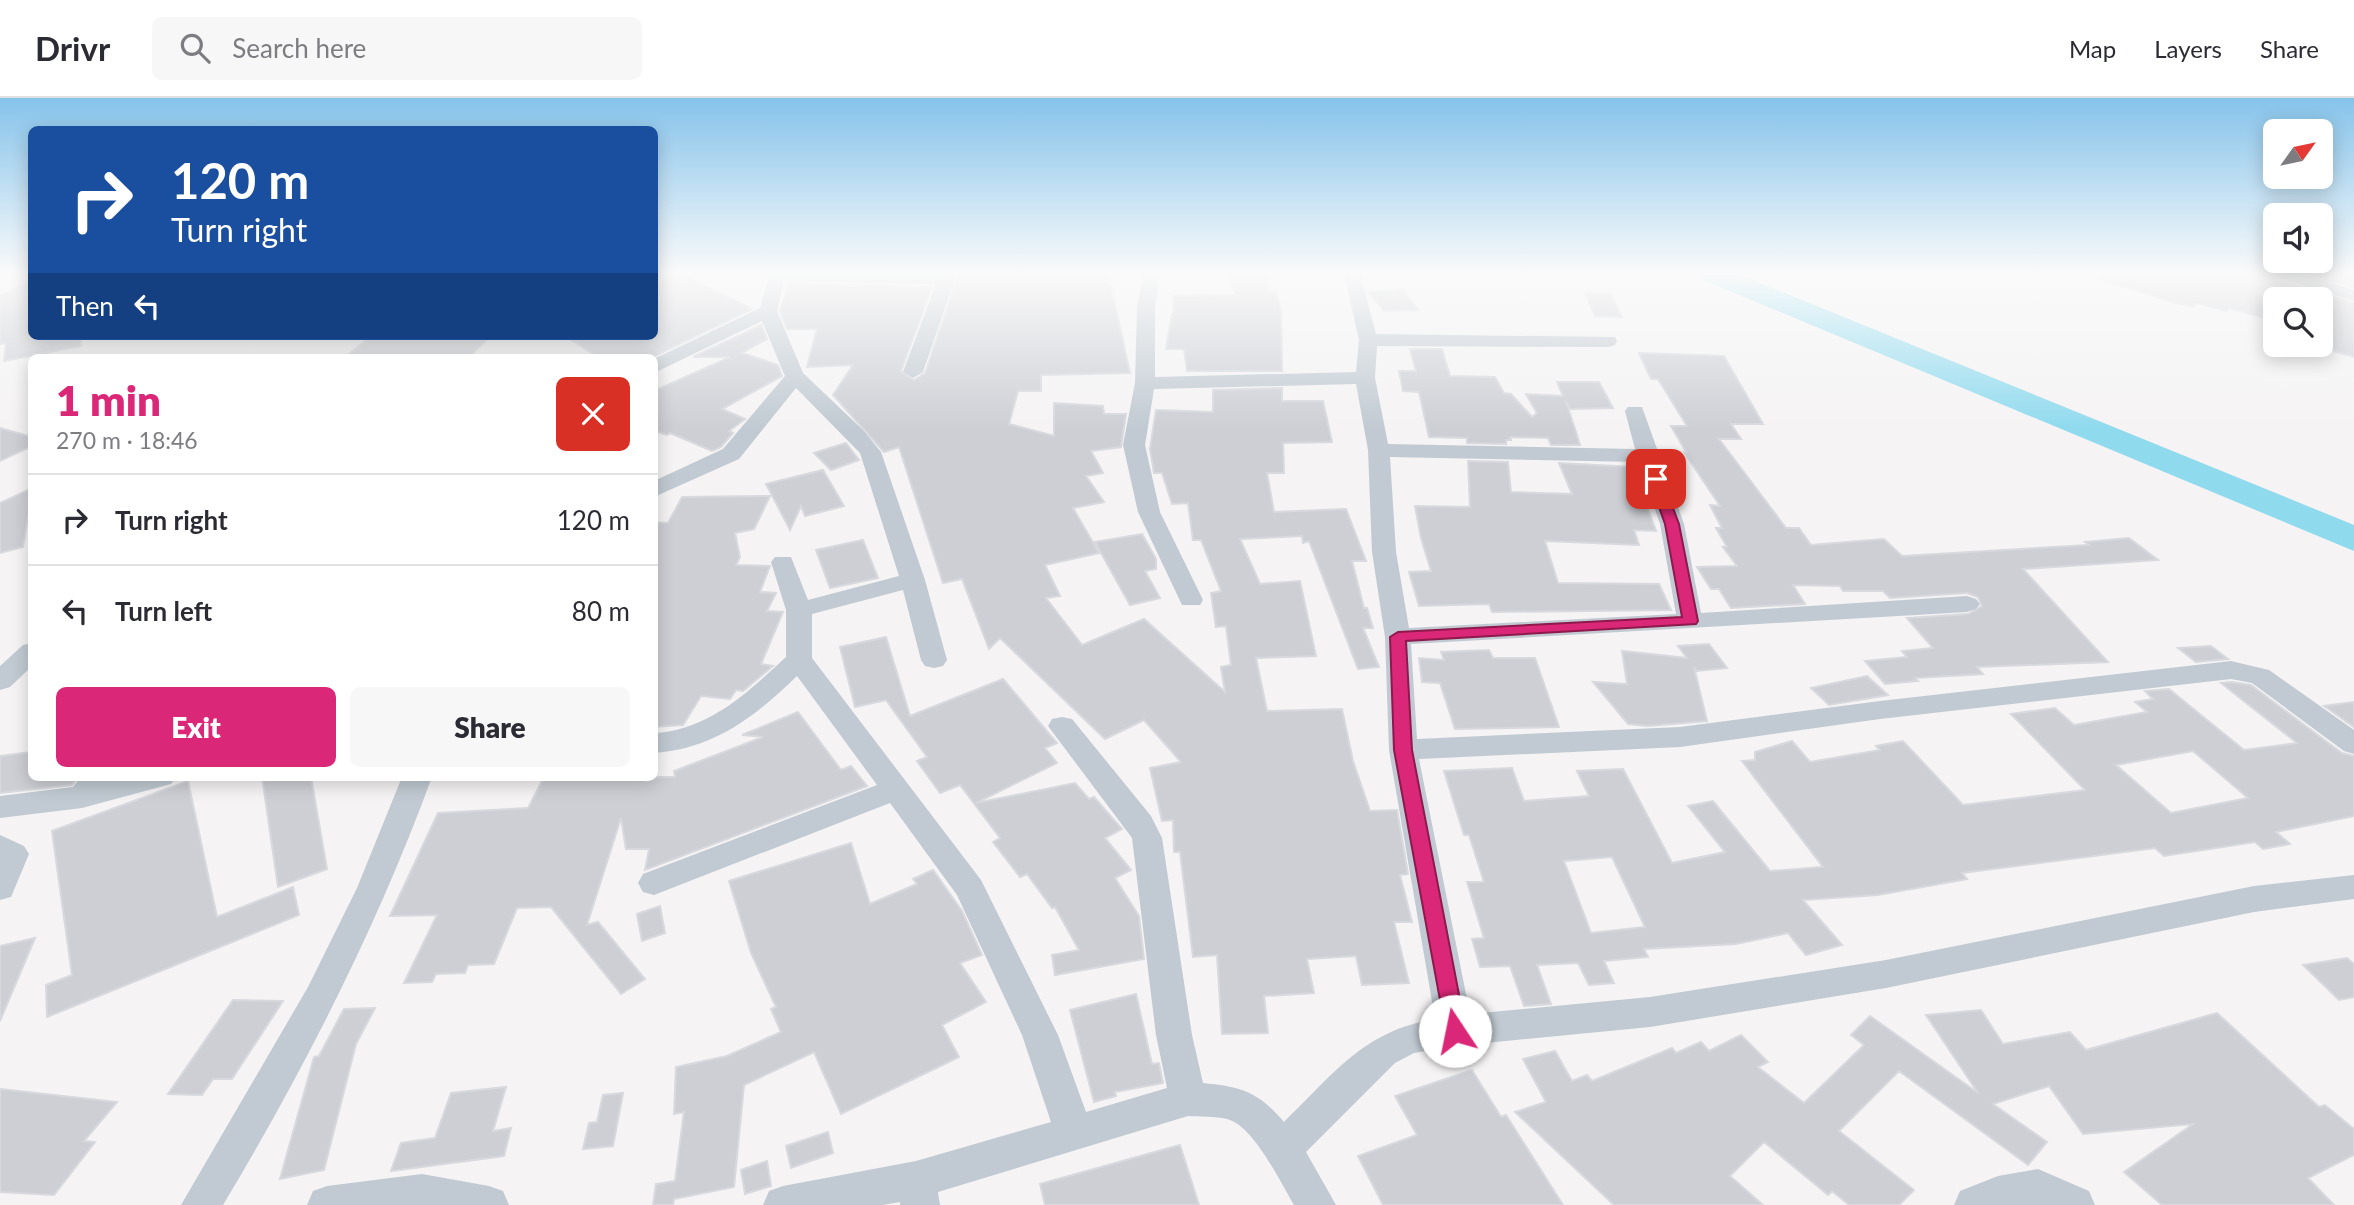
<!DOCTYPE html>
<meta charset="utf-8">
<style>
body{margin:0;font-family:Lato,sans-serif;background:#f7f7f7;color:#2b2b33;height:100vh;display:flex;flex-direction:column;font-size:26px;white-space:nowrap}
*{box-sizing:border-box;margin:0}
p{font-size:23px;color:#7c7c81}
.icon{flex:none;width:38px;height:38px;fill:none;stroke:currentColor;stroke-width:2;stroke-linecap:round;stroke-linejoin:round}
.map{position:relative;flex:1;overflow:hidden}
.details{position:absolute;left:28px;top:256px;width:630px;height:427px;display:flex;flex-direction:column;background:#fff;border-radius:10px;box-shadow:0 4px 18px #0003}
.details>*{flex:none}
.top-card{position:absolute;left:28px;top:28px;width:630px;height:214px;border-radius:10px;box-shadow:0 4px 18px #0003;background:#1a4fa0;color:#fff;overflow:hidden}
.needle{width:46px;rotate:57deg}
.buttons{position:absolute;left:2263px;top:21px;display:grid;gap:14px}
.buttons a{display:grid;place-items:center;width:70px;height:70px;border-radius:10px;background:#fff;box-shadow:0 4px 18px #0003;font-size:35px}
.pin{position:absolute;display:grid;place-items:center;width:60px;height:60px;color:#fff;margin:-30px;border-radius:14px;box-shadow:0 4px 10px #0006}
.me{position:absolute;width:77px;margin:-38px;rotate:349deg;stroke-linejoin:round;filter:drop-shadow(0 0 5px #0008)}
.turn{display:flex;align-items:center;gap:24px;height:147px;padding:0 28px;font-size:32px}
.turn .icon{width:91px;height:91px;stroke-width:2.5}
.turn b{display:block;font-size:49px;line-height:60px}
.then{display:flex;align-items:center;height:66px;padding:0 28px;background:#0003;gap:14px;font-size:26px}
.round{display:grid;place-items:center;flex:none;width:74px;height:74px;border-radius:10px;background:#f7f7f7}
.head{display:flex;align-items:center;justify-content:space-between;height:119px;padding:0 28px}
h1{font-size:42px;font-weight:800;line-height:52px;color:#db2777}
.cta{display:flex;gap:14px;margin-top:auto;padding:14px 28px}
.cta a{flex:1;height:80px;border-radius:10px;background:#db2777;color:#fff;font-size:28px;font-weight:800;line-height:80px;text-align:center}
.cta a+a{background:#f7f7f7;color:#2b2b33}
ul{padding:0;list-style:none}
li{display:flex;align-items:center;gap:21px;height:91px;padding:0 28px;border-top:2px solid #e1e1e2}
li div{flex:1}
li b{display:block;font-size:26px}
li em{font-style:normal}
header{display:flex;align-items:center;gap:42px;box-sizing:border-box;height:98px;padding:0 35px;background:#fff;border-bottom:2px solid #e1e1e2}
header strong{font-size:33px}
nav{display:flex;gap:38px;margin-inline-start:auto;font-size:24px}
.search{width:490px;height:63px;background:#f7f7f7;display:flex;align-items:center;gap:18px;box-sizing:border-box;padding:0 24px;border-radius:10px;color:#7c7c81;font-size:26px}
.map>svg:first-child{display:block}
.lines{fill:none;stroke-linecap:round;stroke-linejoin:round}
.river{fill:#90daee;fill-rule:evenodd}
.building{fill:#cdcfd5;stroke:#d7d9de;stroke-width:2;fill-rule:evenodd}
.minor{fill:#c1cad2;fill-rule:evenodd}
.route{fill:#db2777;stroke:#8e194d;stroke-width:2}
</style>
<header>
<strong>Drivr</strong>
<div class="search"><svg class="icon" aria-label="search" viewBox="0 0 24 24"><circle cx="10" cy="10" r="6"/><path d="M15 15l6 6"/></svg>Search here</div>
<nav><a>Map</a><a>Layers</a><a>Share</a></nav>
</header>
<div class="map">
<svg width="2354" height="1107" viewBox="0 0 2354 1107">
<rect width="100%" height="100%" fill="#f5f3f3"/>
<g class="lines">
<!-- river -->
<path class="river" d="M1696 175H1736L2354 427V453L1701 181Z"/>
</g>
<!-- building -->
<path class="building" d="M959 175H1107L1106 188H1111L1130 275 1041 277V293H1018L1009 326 1054 338V305L1103 308 1104 316H1126L1121 349 1091 353 1103 375 1086 378 1104 404 1073 410 1099 455 1045 467 1060 498 1046 500 1082 547 1144 521 1225 594 1221 569 1231 567 1226 528 1216 529 1211 495 1221 493 1201 442H1193L1188 405 1172 406 1162 375H1154L1150 351 1156 312 1213 314V292L1282 290V303H1323L1332 344 1283 345 1284 375H1267L1274 414 1346 411 1366 463H1352L1364 510H1367L1373 530H1363L1379 569 1358 571 1309 443 1303 445 1302 438 1240 441 1260 486 1300 483 1316 558 1256 560 1267 613 1342 611 1353 663 1370 713 1397 712 1408 776 1400 777 1412 824H1394L1409 885 1362 887 1356 858 1307 861 1314 895 1264 898 1268 935 1222 936 1217 857 1193 859 1180 754H1174L1173 722 1162 723 1150 670 1181 664 1144 622 1105 641 1000 540 989 551 962 481 943 485 899 349 884 354 833 297 853 267 807 269 817 231H787L780 213 789 186 932 189 901 273 914 282 925 275Z
M1266 175 1268 194H1276L1281 213 1282 273H1187L1184 251H1166L1172 216 1174 215 1173 198 1236 197 1229 176Z
M2100 175H2272L2276 182 2354 205V259L2320 249V201H2275V223L2229 210 2227 213 2197 205 2193 209 2172 204 2099 181Z
M2308 175H2354V189Z
M681 176 752 211 653 259H598L565 238H654V185Z
M32 180V238H80L81 248 4 263 6 245 0 246V198Z
M1403 191 1418 212 1384 213 1368 194Z
M1585 195 1611 196 1622 219 1595 218Z
M761 227 767 241 742 255 778 267 782 278 722 311 745 321 729 333 733 335 721 349 712 353 670 335 667 337 654 333V293L730 259H693Z
M371 238H491L469 259H345Z
M1410 251H1442L1450 278 1495 279 1504 295 1511 296 1532 319 1537 315 1526 296 1563 298 1557 284H1599L1613 310 1570 311 1566 303 1580 347H1551L1548 340 1510 339 1511 342H1506V346L1467 345V340L1429 339 1419 294 1403 293 1399 273H1416Z
M1639 255 1724 258 1763 326H1731L1741 341H1719L1786 430H1799L1811 447 1884 441 1902 458 2089 447 2085 444 2129 440 2158 462 2023 471 2108 564 1977 569 1983 576 1915 580 1918 583 1885 586 1865 563 1907 559 1902 553 1933 550 1907 520 1968 516 1982 508 1978 499 1967 495 1890 500 1883 493H1843L1840 488 1793 487 1805 506 1731 510 1719 491H1711L1697 469 1737 468 1723 449H1727L1716 430H1722L1710 407 1720 408 1684 354H1686L1671 328H1687L1658 281H1651Z
M0 330 32 339V348L0 363Z
M846 345 859 362 831 372 814 355Z
M1468 363 1508 364 1511 394 1572 396 1559 365 1634 369 1647 395H1642L1656 433 1634 432 1639 447 1545 443 1558 485 1659 486 1671 512 1492 514 1489 506 1419 508 1409 474 1431 473 1421 440 1415 408 1470 409Z
M823 372 844 408 805 418 801 408 790 432 766 386Z
M32 390V419L28 418 23 449 0 455V405Z
M770 398 754 431 735 435 740 459 736 467 770 468 760 494 776 495 767 513 783 514 761 566 773 568 743 593 736 592 730 601 701 598 683 627 654 629V424L668 425 682 399Z
M1142 436 1156 461V471L1145 473 1160 500 1130 507 1095 444Z
M863 442 878 480 830 490 816 452Z
M886 539 910 618 1003 581 1057 645 1045 650 1057 665 976 705 1075 685 1089 701 1094 699 1122 731 1105 740 1131 772 1115 780 1139 818 1144 861 1055 877 1052 857 1079 852 1055 809 1052 810 1027 776 1020 779 993 744 1000 740 960 687 940 695 917 663 927 659 886 602 855 609 840 549Z
M1709 546 1727 570 1697 573 1694 569 1707 623 1648 628 1628 626 1593 584 1627 586 1622 553 1687 560 1678 548Z
M2211 548 2228 561 2196 564 2178 550Z
M1489 552 1493 560H1535L1559 629 1455 631 1440 585 1422 584 1419 560 1444 562 1441 554Z
M1867 578 1888 597 1829 607 1811 590Z
M2231 584 2251 587 2342 655 2354 658V718L2276 734 2290 746 2263 751 2255 744 2164 758 2155 750 1962 775 1967 781 1878 797 1803 802 1842 847 1806 857 1788 835 1736 846 1644 851 1648 859 1604 863 1614 885 1589 887 1578 865 1537 867 1551 906 1524 908 1510 868 1480 869 1472 841 1484 840 1467 784H1484L1469 737H1464L1444 673 1512 670 1524 703 1589 698 1577 673 1623 671 1672 765 1725 754 1688 708 1713 703 1770 773 1823 769 1742 663 1755 662V654L1792 643 1810 664 1880 652 1876 648 1903 643 1963 707 2085 692 2011 616 2055 610 2074 627 2147 614 2135 604 2153 601 2145 593 2169 591 2244 652 2297 645 2221 585ZM2193 653 2248 700 2171 715 2116 667ZM1612 759 1645 829 1591 835 1564 763Z
M2354 604V629L2324 608Z
M798 614 841 672 851 668 867 688 645 772 649 751H626L621 720 587 827 598 824 645 881 621 896 551 809 517 810 494 866 468 867 465 875 436 876 432 884 404 885 437 817 390 818 438 715 528 710 544 679H650L647 683 658 679H675L674 673 763 639 742 637Z
M32 654V679H78L72 687 0 695V658Z
M262 679H311L327 771 278 789Z
M188 683 217 819 293 789 299 817 47 919 46 887 72 877 52 733Z
M851 745 870 806 917 786 913 781 933 772 962 813 982 857 960 865 986 904 942 927 959 959 841 1016 814 954 744 987 734 1089 674 1101 673 1107H653L656 1086 675 1083 684 1014 674 1016 676 969 727 958 781 934 771 911 776 909 751 855 729 783Z
M660 808 665 835 642 843 637 816Z
M35 840 0 923V848Z
M2347 860 2354 866V899L2339 902 2303 867Z
M1136 896 1152 966 1159 965 1163 985 1115 994 1116 998 1094 1004 1070 912Z
M233 902 283 903 232 981H213L202 997 168 996Z
M375 910 356 946 324 1072 280 1081 314 959 319 958 344 911Z
M1981 912 2003 946 2070 934 2086 952 2217 915 2319 1009 2325 1007 2354 1031V1057L2308 1080 2334 1107H2162L2124 1074 2193 1026 2083 1036 2049 988 1993 1006 2047 1044 2028 1067 1899 973 1839 1033 1914 1092 1899 1107H1849L1832 1093 1828 1097 1764 1044 1730 1078 1763 1107H1614L1515 1014 1546 1004 1523 961 1555 953 1572 983 1587 977 1592 983 1672 950 1676 955 1701 944 1709 953 1741 937 1768 964 1758 969 1804 1005 1864 947 1851 937 1870 918 1978 995 1926 917Z
M1472 972 1501 1019 1506 1017 1563 1107H1383L1358 1058 1417 1037 1395 998Z
M506 989 493 1033 511 1030 504 1058 391 1073 401 1045 435 1040 451 995Z
M0 991 117 1004 84 1043 95 1044 54 1097 0 1094Z
M623 995 613 1048 583 1051 589 1025 597 1024 603 997Z
M828 1034 833 1055 791 1070 786 1048Z
M1180 1047 1199 1107H1045L1040 1086Z
M767 1063 771 1088 745 1096 741 1072Z"/>
<g class="lines">
<!-- minor -->
<path class="minor" d="M770 175H957L923 274 913 280 903 274 936 186 784 183 777 213 803 275 863 332 881 354 925 482 947 562 943 568 934 570 925 568 921 562 903 492 812 516V560L981 782 1058 937 1086 1014 1167 990 1156 937 1132 740 1048 628 1052 621 1062 619 1072 621 1151 718 1162 740 1192 937 1203 985C1243 989 1258 994 1284 1024 1334 976 1363 933 1435 921L1389 652 1385 539 1372 454 1368 352 1356 286 1154 291 1145 347 1160 414 1203 502 1200 507H1182L1138 414 1123 347 1135 285 1137 208 1144 175H1160L1155 208V279L1356 274 1359 242 1344 175H1360L1376 236 1615 239 1617 243 1615 247 1608 249 1377 248 1375 280 1388 346 1635 351 1625 313 1628 309H1642L1684 426 1701 515 1967 498 1976 501 1980 506 1976 511 1967 514 1411 546 1417 641 1680 629 1880 603 2231 563 2269 572 2354 632V656L2344 653 2252 585 2231 581 1880 621 1680 649 1419 661 1470 916 1650 899 1886 862 2254 788 2354 777V801L2254 814 1886 890 1650 929 1455 948 1414 955 1395 965 1306 1054 1336 1107H1294C1281 1085 1253 1027 1227 1021 1215 1018 1200 1019 1188 1018L938 1094 940 1107H900V1104L883 1107H763L769 1093 783 1088 916 1063 1051 1024 1022 937 957 797 890 705 654 797 643 794 638 785 643 776 877 687 797 578C756 618 714 651 654 655V635C709 632 748 594 786 559V512L771 464 775 459H791L808 502 899 478 860 355 796 290 739 361 654 399V383L723 351 785 278 762 223 654 275V261L760 210ZM1390 359 1639 364 1660 426 1676 516 1409 530 1396 454Z
M2275 175H2300L2354 192V203L2277 179Z
M32 545V568L10 589 0 592V568L23 547Z
M81 679H112L110 681 176 679 171 686 82 710 0 720V698L73 689Z
M402 679H432C377 829 305 970 223 1107H181L308 889 357 790Z
M0 737 24 748 29 756 11 799 0 802Z
M2038 1071 2089 1093 2095 1107H1954L1960 1093 1998 1078Z
M422 1076 489 1088 503 1093 509 1107H307L313 1093 327 1088Z"/>
</g>
<!-- sky -->
<linearGradient id="sky" x2="0" y2="1"><stop stop-color="#85c3ea"/><stop offset="0.53" stop-color="#fafafa"/><stop offset="1" stop-color="#fafafa" stop-opacity="0"/></linearGradient>
<rect width="2354" height="330" fill="url(#sky)"/>
<!-- route -->
<path class="route" d="M1656 377 1662 381 1679 426 1698 523 1696 526 1406 543 1412 652 1466 933 1463 940 1455 943 1447 940 1394 652 1390 539 1398 534 1682 519 1665 426 1649 381Z"/>
</svg>
<div class="buttons">
<a><svg class="needle" viewBox="-14 -14 28 28"><path d="M0-13l5 13h-10z" fill="#e53935"/><path d="M0 13l5-13h-10z" fill="#7c7c81"/></svg></a>
<a><svg class="icon" aria-label="sound" viewBox="0 0 24 24"><path d="M4 9h4l5-4v14l-5-4H4zM17 9q2 3 0 6"/></svg></a>
<a><svg class="icon" aria-label="search" viewBox="0 0 24 24"><circle cx="10" cy="10" r="6"/><path d="M15 15l6 6"/></svg></a>
</div>
<div class="pin" style="left:1656px;top:381px;background:#d93025"><svg class="icon" aria-label="arrive" viewBox="0 0 24 24"><path d="M6 21V4h12l-3 4 3 4H6"/></svg></div>
<svg class="me" style="left:1455px;top:933px" viewBox="-20 -20 40 40"><circle r="19" fill="#fff"/><path d="M0-13L10 11 0 6-10 11z" fill="#db2777"/></svg>
<div class="top-card">
<div class="turn"><svg class="icon" aria-label="right" viewBox="0 0 24 24"><path d="M7 20v-9h11M14 6l5 5-5 5"/></svg><div><b>120 m</b>Turn right</div></div>
<div class="then">Then<svg class="icon" aria-label="left" viewBox="0 0 24 24"><path d="M17 20v-9H6M10 6l-5 5 5 5"/></svg></div>
</div>
<section class="details">
<div class="head"><div><h1>1 min</h1><p>270 m · 18:46</p></div><a class="round" style="background:#d93025;color:#fff"><svg class="icon" aria-label="close" viewBox="0 0 24 24"><path d="M6 6l12 12M18 6L6 18"/></svg></a></div>
<ul>
<li><svg class="icon" aria-label="right" viewBox="0 0 24 24"><path d="M7 20v-9h11M14 6l5 5-5 5"/></svg><div><b>Turn right</b></div><em>120 m</em></li>
<li><svg class="icon" aria-label="left" viewBox="0 0 24 24"><path d="M17 20v-9H6M10 6l-5 5 5 5"/></svg><div><b>Turn left</b></div><em>80 m</em></li>
</ul>
<div class="cta"><a>Exit</a><a>Share</a></div>
</section>
</div>
